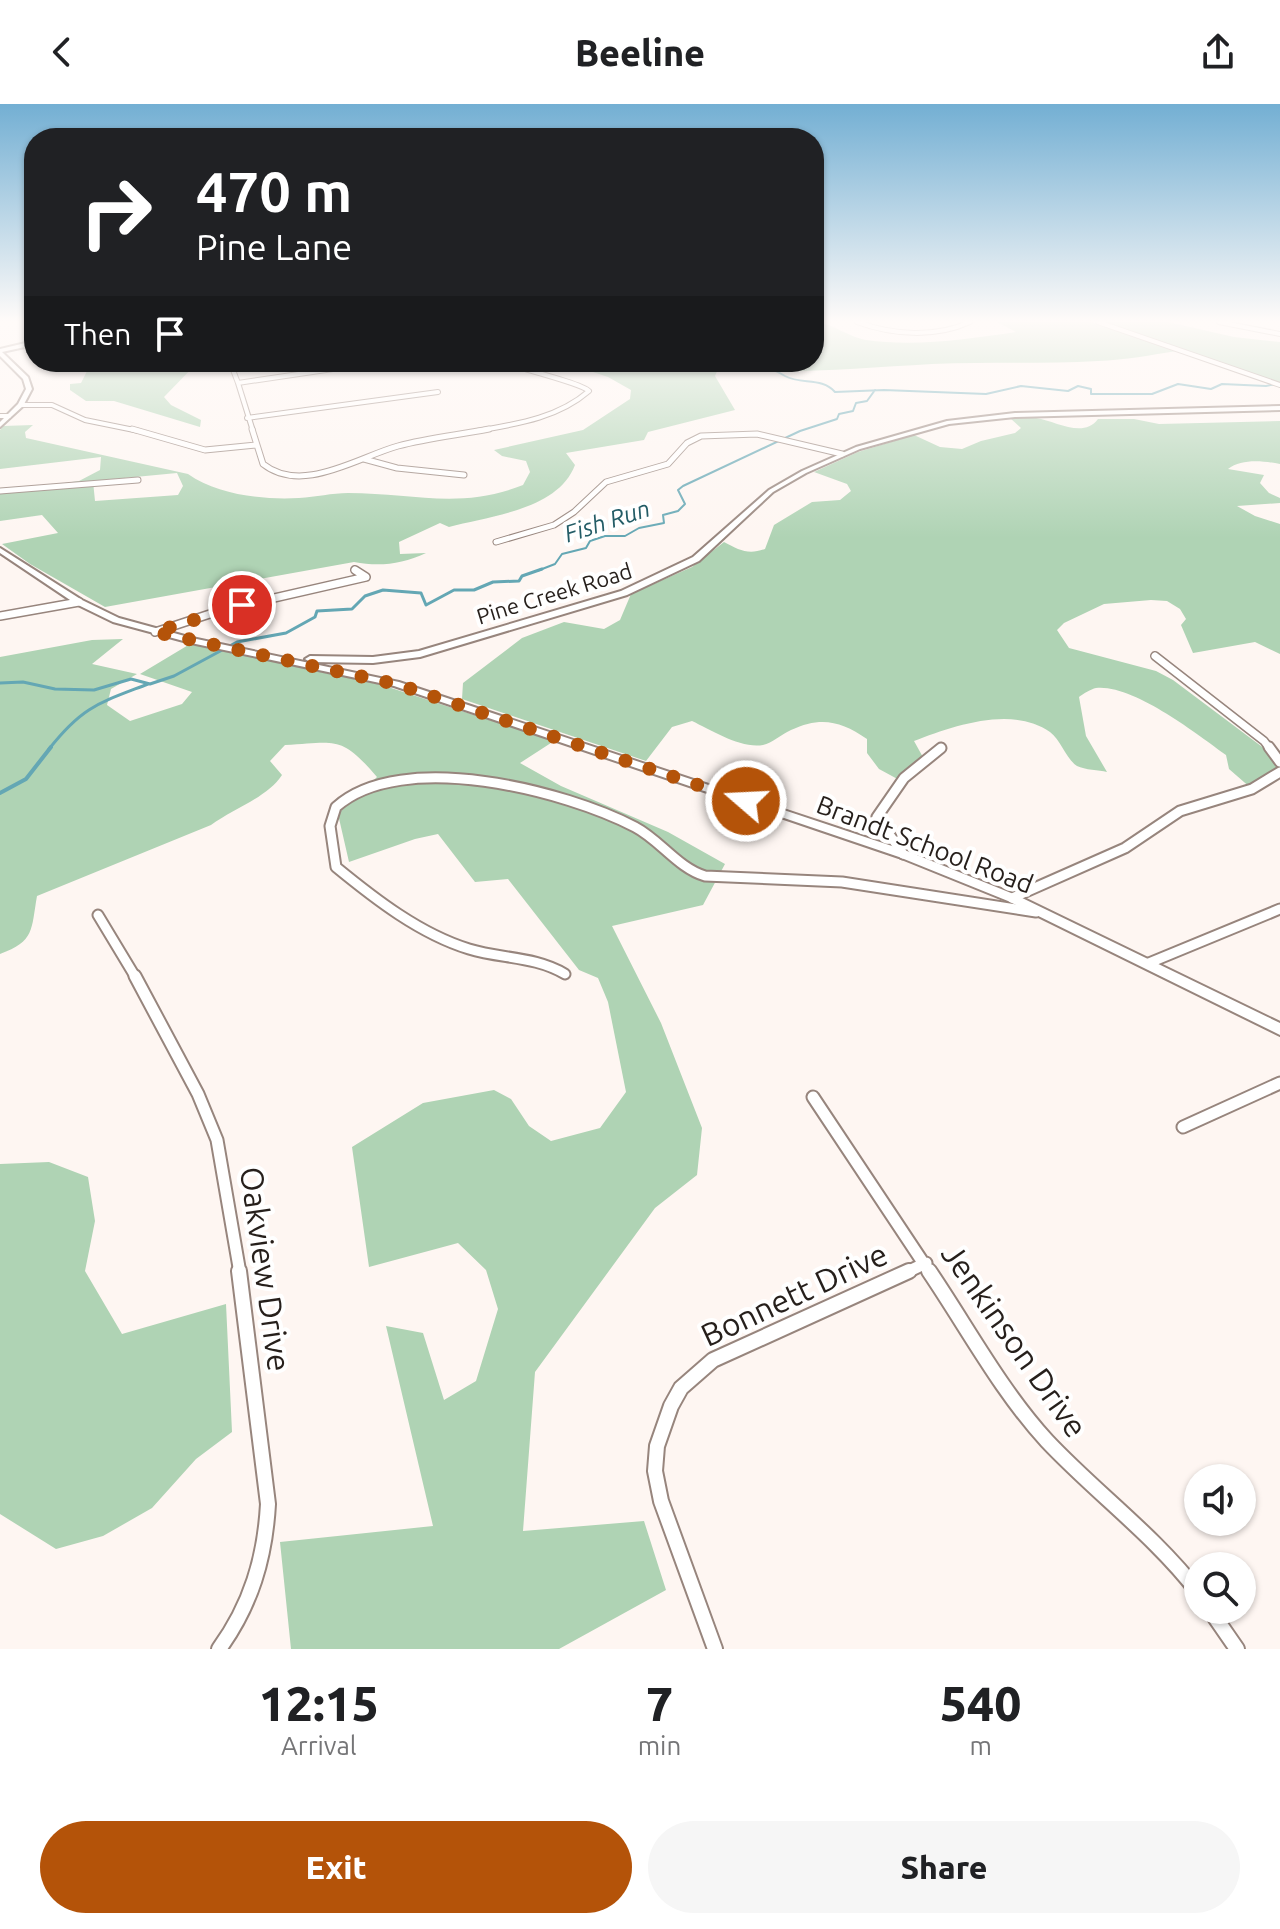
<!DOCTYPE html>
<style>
body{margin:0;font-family:Ubuntu,sans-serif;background:#f6f6f6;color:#202124;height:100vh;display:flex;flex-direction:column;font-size:30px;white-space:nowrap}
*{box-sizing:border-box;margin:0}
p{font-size:26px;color:#757577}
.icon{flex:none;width:44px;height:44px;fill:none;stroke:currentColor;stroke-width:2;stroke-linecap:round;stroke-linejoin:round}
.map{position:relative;height:1545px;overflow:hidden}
.panel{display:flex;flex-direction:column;background:#fff;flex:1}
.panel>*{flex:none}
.banner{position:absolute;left:24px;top:24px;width:800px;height:244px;border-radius:32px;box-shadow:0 2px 6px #0004;background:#202124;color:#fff;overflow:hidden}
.buttons{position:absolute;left:1184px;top:1360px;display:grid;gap:16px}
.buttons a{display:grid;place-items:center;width:72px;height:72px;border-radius:50%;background:#fff;box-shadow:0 2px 6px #0004;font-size:40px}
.pin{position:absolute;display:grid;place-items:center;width:68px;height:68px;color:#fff;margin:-34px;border:4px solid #fff;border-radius:50%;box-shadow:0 2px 8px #0007}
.me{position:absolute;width:88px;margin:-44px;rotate:289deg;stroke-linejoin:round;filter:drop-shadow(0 0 6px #0008)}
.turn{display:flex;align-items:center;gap:28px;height:168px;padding:0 40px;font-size:36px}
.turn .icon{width:104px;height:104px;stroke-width:2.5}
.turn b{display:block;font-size:56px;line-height:68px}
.then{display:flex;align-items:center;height:76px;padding:0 40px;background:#0003;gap:16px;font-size:30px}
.eta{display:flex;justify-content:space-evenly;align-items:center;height:136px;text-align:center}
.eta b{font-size:48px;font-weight:800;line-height:56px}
.action{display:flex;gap:16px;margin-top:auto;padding:16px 40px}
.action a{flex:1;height:92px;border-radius:48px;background:#b45309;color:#fff;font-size:32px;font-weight:800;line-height:92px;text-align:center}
.action a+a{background:#f6f6f6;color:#202124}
header{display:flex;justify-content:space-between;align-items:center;height:104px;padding:0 40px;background:#fff;font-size:36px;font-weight:800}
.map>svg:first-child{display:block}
.green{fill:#afd3b4;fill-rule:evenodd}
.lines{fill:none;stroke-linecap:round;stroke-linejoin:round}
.stream-far2{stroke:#64a7b4;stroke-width:2}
.stream-far1{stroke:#64a7b4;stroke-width:3}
.stream{stroke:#64a7b4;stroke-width:4}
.minor-far5-casing{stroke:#97857d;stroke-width:6}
.minor-far4-casing{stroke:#97857d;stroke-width:7}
.minor-far3-casing{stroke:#97857d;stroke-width:10}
.minor-far2-casing{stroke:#97857d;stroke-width:13}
.minor-far1-casing{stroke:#97857d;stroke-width:15}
.minor-casing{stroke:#97857d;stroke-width:18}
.tertiary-casing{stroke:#97857d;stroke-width:4}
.minor-far5{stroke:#fff;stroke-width:4}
.minor-far4{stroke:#fff;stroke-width:5}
.minor-far3{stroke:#fff;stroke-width:7}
.minor-far2{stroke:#fff;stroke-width:9}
.minor-far1{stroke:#fff;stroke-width:11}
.minor{stroke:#fff;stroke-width:14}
.tertiary{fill:#fff;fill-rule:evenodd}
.route{stroke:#b45309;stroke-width:14;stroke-dasharray:0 25.2}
.labels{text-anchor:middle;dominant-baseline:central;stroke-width:8;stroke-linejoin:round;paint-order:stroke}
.far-street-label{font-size:22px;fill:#261f1b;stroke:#fff}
.far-water-label{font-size:24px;font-style:italic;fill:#235c66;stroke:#fff}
.street-label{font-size:26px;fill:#261f1b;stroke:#fff}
.near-street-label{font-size:32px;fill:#261f1b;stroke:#fff}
</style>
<header><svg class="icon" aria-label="back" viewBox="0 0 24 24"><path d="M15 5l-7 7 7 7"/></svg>Beeline<svg class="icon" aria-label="share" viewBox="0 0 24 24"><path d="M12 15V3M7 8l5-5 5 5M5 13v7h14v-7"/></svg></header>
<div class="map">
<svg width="1280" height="1545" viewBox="0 0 1280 1545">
<rect width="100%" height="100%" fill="#fef6f2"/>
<!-- green -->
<path class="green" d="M814 218C831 218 848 233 866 236 915 243 969 235 1016 228L997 218H1091L1177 247C1151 251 1125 256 1098 257 1043 260 987 258 932 260 860 264 790 271 718 265L715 272 735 306 648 328 644 336 566 349 575 361C558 406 490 412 449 423L440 419 399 438 400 450 426 449C402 460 380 463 354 458L105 503 30 460 2 440 58 429 42 411 0 417V388L79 377 100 366 101 353 0 365V326L3 322 33 321 25 328 26 334 188 370C218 391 263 396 299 394 316 393 332 389 348 389 412 389 461 406 523 381L530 368 526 357 502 352 494 346 583 326 630 295 631 286 608 273 563 258H814ZM177 369 183 382 178 391 95 397 93 377Z
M1103 218H1168L1234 233 1280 238V279Z
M76 258H198L164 293 171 301 201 316 200 323 114 297H86L70 286V280L81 279 87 267Z
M1010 314C1018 313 1027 312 1036 314 1056 317 1083 335 1098 315H1134L1159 320 1280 317V360C1264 357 1242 354 1228 365L1264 371 1260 379 1269 389 1280 394V399L1237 402 1255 412 1280 420V550L1255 538 1193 549 1181 521 1186 515 1180 505 1167 497 1151 496 1104 500 1064 519 1057 526 1069 544 1156 567 1173 576 1265 645 1275 649 1280 658V668L1252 685 1229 665 1226 651C1197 630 1133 580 1096 584 1091 585 1083 590 1079 593L1086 632 1107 668C1099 666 1085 666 1077 662 1066 655 1061 636 1050 628 1012 601 953 622 914 637L924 655 903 678 879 665 867 649V635C841 617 821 612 791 626 782 630 772 639 763 641 741 645 711 626 692 617L672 623 646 657 462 595 463 579 522 534 564 518 604 525 620 516 631 490 692 463 724 438C739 446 748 451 765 445L774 421 812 398 840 396 851 387 847 380 814 368 858 348 914 331 940 343 962 345 981 337 1015 329 1021 324Z
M123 535 92 560 137 570 111 585 107 601 130 617 182 600 192 588 140 570 190 540 382 581 554 637 520 659 561 682 668 728 725 760 703 801 612 822 661 919 702 1024 697 1071 655 1104 535 1268 523 1427 644 1417 666 1486 559 1545H291L280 1438 433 1422 386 1222 423 1229 444 1296 476 1277 498 1205 486 1166 458 1139 369 1163 352 1043 423 999 494 986 511 995 529 1022 551 1037 600 1024 626 988 608 898 598 874 579 866 508 775 475 778 438 730 415 735 349 758 338 710 377 673C341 631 337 638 285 641L270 657 282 671C268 693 233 705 211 721L37 792C31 826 35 837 0 850V553L92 536Z
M49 1058 88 1073 95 1117 85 1167 122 1230 226 1200 232 1328 196 1355 152 1404 103 1432 56 1445 0 1410V1060Z"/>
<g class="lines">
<!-- stream-far2 -->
<path class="stream-far2" d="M754 258C765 262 775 266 785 272 801 281 822 273 835 288L884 286 986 290 1021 282 1068 287 1078 282 1091 285V290H1152L1178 280 1211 285 1222 280 1266 282 1280 279
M537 467 555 460 562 450 586 444 590 437 605 432H625L639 424 664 419 663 411 678 407 685 400 678 386 683 382 800 327 837 315 839 310 853 307 856 299 867 297 875 286"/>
<!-- stream-far1 -->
<path class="stream-far1" d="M0 579 23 578 55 585 94 586 131 575 150 580 174 572 237 538 286 529 315 513 317 507 352 505 365 492 383 486 421 489 426 501 454 486H474L493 478 519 477 522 472 542 465
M49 645C83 602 99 599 148 580"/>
<!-- stream -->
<path class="stream" d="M0 689 26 675 51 643"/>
<defs>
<path id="minor-far5" d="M857 218C893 231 935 234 970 218
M1098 218 1280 281
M1219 218 1280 230
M230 258 238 279
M21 301H52L85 316 139 327
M0 312H9
M247 314 438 288
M253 327 238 279 380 258
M477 327C517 320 558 314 589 287 581 279 518 264 501 258"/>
<path id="minor-far4" d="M132 325 205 346 256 341
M252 325 263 360C302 391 358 353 398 342 427 334 458 331 489 325
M364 355 397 364 464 371
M0 387 138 376
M496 438 554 421 574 408 606 378 668 360 687 339 701 332 757 330 842 350"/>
<path id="minor-far3" d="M0 512 79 498
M155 528 222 506 366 473 355 466
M1155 552 1264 637 1270 645"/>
<path id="minor-far2" d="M1269 643 1280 658
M903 750 877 713 904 674 941 644
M1012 794 1125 744 1180 707 1252 685 1280 668
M98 811 136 874
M1149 859 1280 805
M565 870C535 852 501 855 469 845 420 830 375 795 336 763L330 722 336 703C402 644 566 687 635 723 660 736 678 764 705 772L842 778 1036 808"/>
<path id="minor-far1" d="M135 872 198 990 217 1036 240 1169
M813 993 930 1169
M1183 1023 1280 979
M905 1169 926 1159"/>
<path id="minor" d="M929 1167C967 1223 1001 1287 1047 1337 1096 1389 1154 1431 1198 1488
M1210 1506 1237 1545
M219 1545C251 1501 265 1454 268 1400L239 1167
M715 1545 661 1397 655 1367 657 1342 671 1302 681 1284 713 1256 909 1167"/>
<path id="tertiary" d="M34 237V241L2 248 28 273 32 285 23 302 0 323V318L18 300 26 285 23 275 0 252V245Z
M1280 302V306L1015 313 949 320 860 345 806 369 773 388 699 457 627 491 420 553 373 559 310 558 305 555 310 552 373 553 419 547 621 487 693 453 769 386 802 367 856 343 947 317 1015 309Z
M0 444 82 496 119 514 192 534 399 578 907 747 1016 791 1280 919V931L1008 797 899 753 394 582 191 539 113 518 76 500 0 449Z"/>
</defs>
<!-- minor-far5 casing -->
<use href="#minor-far5" class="minor-far5-casing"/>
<!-- minor-far4 casing -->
<use href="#minor-far4" class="minor-far4-casing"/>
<!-- minor-far3 casing -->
<use href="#minor-far3" class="minor-far3-casing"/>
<!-- minor-far2 casing -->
<use href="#minor-far2" class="minor-far2-casing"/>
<!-- minor-far1 casing -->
<use href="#minor-far1" class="minor-far1-casing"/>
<!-- minor casing -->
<use href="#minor" class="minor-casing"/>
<!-- tertiary casing -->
<use href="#tertiary" class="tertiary-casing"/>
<!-- minor-far5 -->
<use href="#minor-far5" class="minor-far5"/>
<!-- minor-far4 -->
<use href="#minor-far4" class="minor-far4"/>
<!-- minor-far3 -->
<use href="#minor-far3" class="minor-far3"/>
<!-- minor-far2 -->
<use href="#minor-far2" class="minor-far2"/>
<!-- minor-far1 -->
<use href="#minor-far1" class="minor-far1"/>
<!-- minor -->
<use href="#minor" class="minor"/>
<!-- tertiary -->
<use href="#tertiary" class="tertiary"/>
</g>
<!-- sky -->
<linearGradient id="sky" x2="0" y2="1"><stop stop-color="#73afd3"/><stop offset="0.5" stop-color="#fffbf9"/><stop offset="1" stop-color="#fffbf9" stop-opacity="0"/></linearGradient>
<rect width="1280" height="434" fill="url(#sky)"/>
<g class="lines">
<!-- route -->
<path class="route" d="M242 501 155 528 396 580 746 697"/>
</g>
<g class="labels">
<!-- far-street labels -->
<g class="far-street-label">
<text transform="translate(554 489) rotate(-17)">Pine Creek Road</text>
</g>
<!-- far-water labels -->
<g class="far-water-label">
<text transform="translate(607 417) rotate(-18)">Fish Run</text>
</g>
<!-- street labels -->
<g class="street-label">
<text transform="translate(925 740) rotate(21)">Brandt School Road</text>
</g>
<!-- near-street labels -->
<g class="near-street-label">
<text transform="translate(266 1165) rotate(82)">Oakview Drive</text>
<text transform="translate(794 1190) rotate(-25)">Bonnett Drive</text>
<text transform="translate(1015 1236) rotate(55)">Jenkinson Drive</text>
</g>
</g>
</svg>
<div class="buttons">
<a><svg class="icon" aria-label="sound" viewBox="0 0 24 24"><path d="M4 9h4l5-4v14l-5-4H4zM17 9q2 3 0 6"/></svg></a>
<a><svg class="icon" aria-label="search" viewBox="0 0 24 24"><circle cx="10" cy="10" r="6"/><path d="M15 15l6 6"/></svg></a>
</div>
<div class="pin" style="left:242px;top:501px;background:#d93025"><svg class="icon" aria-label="arrive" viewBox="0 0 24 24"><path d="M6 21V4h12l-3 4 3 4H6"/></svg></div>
<svg class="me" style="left:746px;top:697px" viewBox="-20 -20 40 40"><circle r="17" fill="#b45309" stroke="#fff" stroke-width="3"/><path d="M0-11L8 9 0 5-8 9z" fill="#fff"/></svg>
<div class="banner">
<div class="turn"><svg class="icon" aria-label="right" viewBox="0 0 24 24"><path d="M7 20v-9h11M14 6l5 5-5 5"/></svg><div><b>470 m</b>Pine Lane</div></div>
<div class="then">Then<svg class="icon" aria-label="arrive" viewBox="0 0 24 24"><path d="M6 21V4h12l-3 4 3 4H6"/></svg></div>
</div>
</div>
<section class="panel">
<div class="eta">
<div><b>12:15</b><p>Arrival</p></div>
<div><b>7</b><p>min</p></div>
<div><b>540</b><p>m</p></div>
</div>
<div class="action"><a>Exit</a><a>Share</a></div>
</section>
